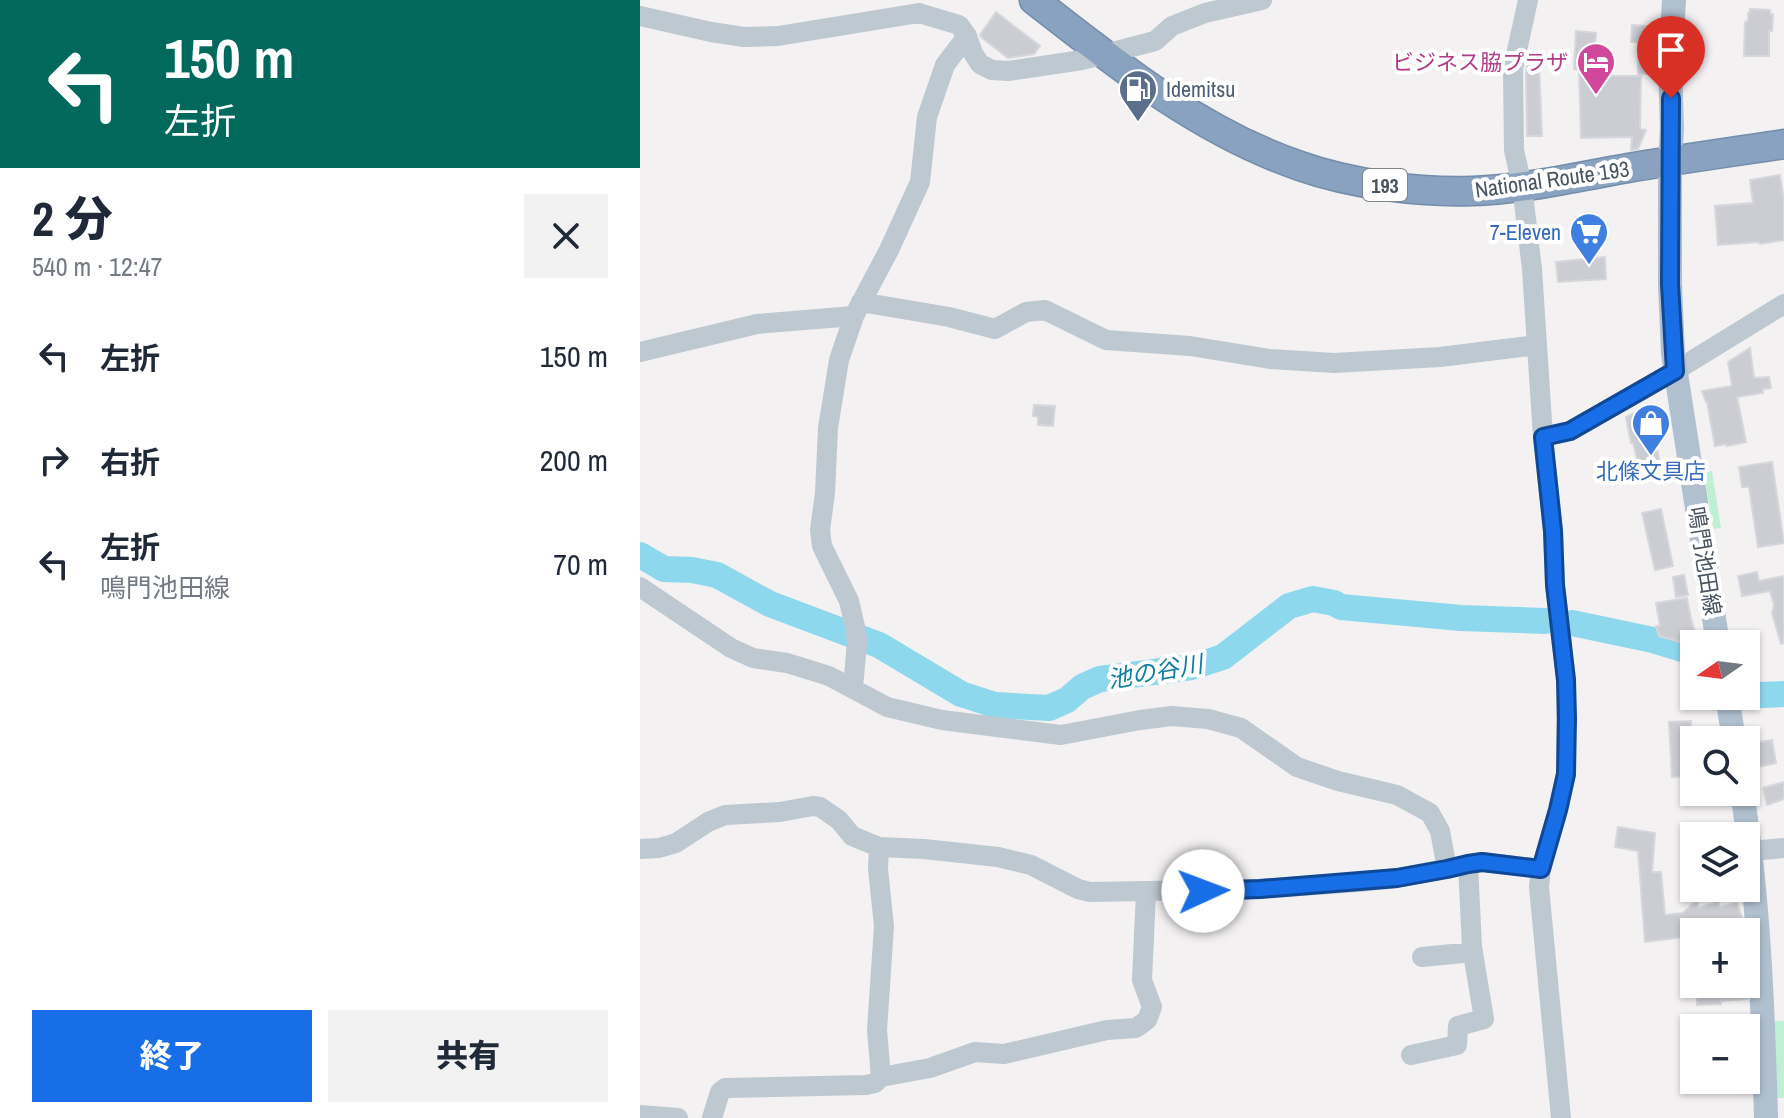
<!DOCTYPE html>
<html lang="ja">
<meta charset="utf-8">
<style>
body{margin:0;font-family:"Archivo Narrow","Noto Sans JP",sans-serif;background:#f2f2f3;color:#1f2937;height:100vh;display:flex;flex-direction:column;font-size:30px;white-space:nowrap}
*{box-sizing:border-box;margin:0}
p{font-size:26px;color:#747a83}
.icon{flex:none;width:44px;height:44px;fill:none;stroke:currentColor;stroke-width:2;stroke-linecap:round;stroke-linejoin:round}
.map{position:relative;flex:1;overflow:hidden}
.drawer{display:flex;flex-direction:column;background:#fff;width:640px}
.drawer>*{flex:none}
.banner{background:#00695c;color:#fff;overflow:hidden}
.needle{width:52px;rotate:256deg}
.fabs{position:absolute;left:1040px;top:630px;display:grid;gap:16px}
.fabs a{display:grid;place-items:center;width:80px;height:80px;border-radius:0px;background:#fff;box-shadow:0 2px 6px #0004;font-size:40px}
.pin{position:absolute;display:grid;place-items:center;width:68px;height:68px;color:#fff;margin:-82px -34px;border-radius:50% 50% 50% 0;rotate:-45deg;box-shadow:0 0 8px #0007}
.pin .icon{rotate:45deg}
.me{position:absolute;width:88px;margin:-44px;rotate:88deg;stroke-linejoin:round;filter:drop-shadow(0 0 6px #0008)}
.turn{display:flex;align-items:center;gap:28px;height:168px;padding:0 32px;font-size:36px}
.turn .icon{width:104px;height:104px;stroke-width:2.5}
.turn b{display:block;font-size:56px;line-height:68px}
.round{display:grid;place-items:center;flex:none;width:84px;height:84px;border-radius:0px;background:#f2f2f3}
.overview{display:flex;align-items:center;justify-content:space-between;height:136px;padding:0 32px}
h1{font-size:48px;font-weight:800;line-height:60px}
.primary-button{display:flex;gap:16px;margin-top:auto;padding:16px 32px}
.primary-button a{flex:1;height:92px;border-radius:0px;background:#176ee7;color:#fff;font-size:32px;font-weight:800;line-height:92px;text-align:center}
.primary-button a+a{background:#f2f2f3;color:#1f2937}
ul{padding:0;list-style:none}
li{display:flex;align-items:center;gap:24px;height:104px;padding:0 32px}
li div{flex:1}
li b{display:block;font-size:30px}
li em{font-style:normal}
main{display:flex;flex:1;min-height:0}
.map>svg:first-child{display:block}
.green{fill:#c0f0d3}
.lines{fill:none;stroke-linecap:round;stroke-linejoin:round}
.river{stroke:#8dd8ed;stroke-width:26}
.building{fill:#cbcdd3;stroke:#d5d7dc;stroke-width:2}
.highway-casing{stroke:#738dab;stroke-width:31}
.minor{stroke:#bec8d0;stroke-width:20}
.major{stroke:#b0c0cf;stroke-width:24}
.highway{stroke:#88a2c0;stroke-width:28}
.route-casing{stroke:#0f4896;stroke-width:20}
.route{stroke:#176ee7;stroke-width:14}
.labels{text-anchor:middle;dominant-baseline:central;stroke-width:8;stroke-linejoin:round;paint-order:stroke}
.shield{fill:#fff;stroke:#7f878f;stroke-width:2}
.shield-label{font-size:20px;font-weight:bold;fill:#48545f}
.hotel-label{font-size:22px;fill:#b23c85;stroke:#fff;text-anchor:end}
.service-label{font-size:22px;fill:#4e5e75;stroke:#fff;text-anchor:start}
.street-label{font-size:22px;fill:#48545f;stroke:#fff}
.shop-label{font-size:22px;fill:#366cbe;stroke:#fff;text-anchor:end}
.water-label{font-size:24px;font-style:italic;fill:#0c7e9f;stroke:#fff}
</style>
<main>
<section class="drawer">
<div class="banner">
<div class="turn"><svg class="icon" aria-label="left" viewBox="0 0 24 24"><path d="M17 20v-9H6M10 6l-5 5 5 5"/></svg><div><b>150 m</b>左折</div></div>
</div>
<div class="overview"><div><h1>2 分</h1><p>540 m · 12:47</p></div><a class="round"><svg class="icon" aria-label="close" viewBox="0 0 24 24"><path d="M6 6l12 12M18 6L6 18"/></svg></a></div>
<ul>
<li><svg class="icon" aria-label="left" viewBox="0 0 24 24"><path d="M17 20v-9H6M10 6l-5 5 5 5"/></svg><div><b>左折</b></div><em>150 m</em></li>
<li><svg class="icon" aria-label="right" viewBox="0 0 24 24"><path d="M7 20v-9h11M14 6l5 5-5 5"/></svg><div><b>右折</b></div><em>200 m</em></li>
<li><svg class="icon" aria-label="left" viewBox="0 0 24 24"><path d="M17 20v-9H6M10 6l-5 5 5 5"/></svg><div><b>左折</b><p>鳴門池田線</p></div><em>70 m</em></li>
</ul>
<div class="primary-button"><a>終了</a><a>共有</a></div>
</section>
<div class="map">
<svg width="1144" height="1118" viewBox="0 0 1144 1118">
<rect width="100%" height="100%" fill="#f3f1f1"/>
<!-- green -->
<path class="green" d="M1072 471 1081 528 1073 529 1064 473Z
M1129 1021H1144V1098H1131Z"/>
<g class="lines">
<!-- river -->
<path class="river" d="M0 555 24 569 52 570 77 575 130 604 239 645 321 694 355 705 409 708 427 700 442 687 460 679 552 667 583 657 649 606 673 599 694 603 701 607 821 618 905 621
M932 623 1013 640 1049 651
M1106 691 1120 695 1144 694"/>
</g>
<!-- building -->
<path class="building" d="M1110 9 1130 10V14H1133L1132 31H1129V56H1104L1105 22 1108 21V13H1110Z
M356 12 400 46 394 54 368 58 342 38 340 35Z
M992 25 1017 27 1016 44H1014V74H998V42H991Z
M936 31 956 33 953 76H1001L1000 129 1006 130 998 149 991 150 992 137 941 138 939 70 934 69Z
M899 65 902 136H887L886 70 887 66Z
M1140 175 1144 201V240L1120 244 1119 242 1078 245 1075 206 1113 203 1110 180Z
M965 257 966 279 918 282 916 262Z
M1110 348 1114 378 1129 377 1131 388 1123 389V393L1097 397 1106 442 1087 446 1086 444 1075 446 1067 402H1066L1062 391 1092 386 1088 362Z
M394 405 415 406 413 426 398 425V417L393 416Z
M1003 409 1009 442 1015 440 1020 463 999 467 993 443H991L986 417Z
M1132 462 1144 543 1118 547 1109 487H1102L1099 467Z
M1021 509 1033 566 1015 570 1002 513Z
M1117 572 1119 581 1144 576V643L1141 644 1132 613 1134 605 1130 591 1102 596 1098 576Z
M1044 575 1048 595 1036 597 1033 577Z
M1047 598 1051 619 1058 642 1047 644 1019 636 1016 626H1020L1016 603Z
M1051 721 1053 776 1032 777 1029 722Z
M1132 740 1136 763 1118 767 1114 743Z
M1144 782V799L1127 805 1123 788Z
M978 827 1015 833 1012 872H1021L1025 915 1043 913 1058 898V908L1078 902 1080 907 1097 903 1102 918 1103 932H1054L1053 959 1045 937 1005 942 998 851 975 847Z
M1056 984H1106L1107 999 1081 1001V1004L1057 1005Z"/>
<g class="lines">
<defs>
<path id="highway" d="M394 0C476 64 560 132 660 166 711 184 779 193 833 191 885 189 937 177 988 168 1040 159 1092 152 1144 144"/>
</defs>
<!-- highway casing -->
<use href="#highway" class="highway-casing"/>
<!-- minor -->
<path class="minor" d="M888 0 873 69 874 150 882 186 892 269 903 437 913 531 915 585 926 680V774L918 810 901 869 899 887 921 1118
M0 16 71 32 104 37 138 36 279 13 319 25 327 36 333 53 340 64 352 70 368 71 442 60 515 41 532 26 565 13 622 0
M221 302 309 317 355 329 386 312 405 310 466 340 550 346 630 359 694 363 800 357 897 345
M0 352 117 324 214 316
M903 437 930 431 1035 371 1144 304
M0 587 91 648 113 658 147 663 189 676 247 707 302 720 421 735 500 720 532 716 568 719 601 728 657 767 698 781 757 795 790 813 800 831 807 869
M213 688 217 642 216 631 209 601 182 546 180 530 185 493 188 428 199 360 214 316 249 250 280 182 287 117 305 65 327 36
M239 847 238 869 244 926 237 1030 241 1077 290 1068 335 1052 364 1054 467 1030 496 1028 507 1020 512 1007 502 980 506 892
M0 849 19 848 36 843 68 822 85 815 140 812 173 806 180 807 199 820 212 836 239 847 284 849 358 857 391 865 438 889 450 892 620 889 718 882 757 878 842 862 901 869
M1111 851 1144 848
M782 957 833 952
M771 1055 817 1045 818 1026 844 1019 832 947 828 864
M0 1115 38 1118
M72 1118 80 1092 85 1088 226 1085 235 1083 241 1077"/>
<!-- major -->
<path class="major" d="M1034 0 1030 68 1032 128 1030 163V284L1033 354 1078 644
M1087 696 1094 740
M1102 792C1119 900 1123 1009 1126 1118"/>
<!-- highway -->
<use href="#highway" class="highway"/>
</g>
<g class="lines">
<defs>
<path id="route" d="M563 891 620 889 757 878 807 869 828 864 842 862 901 869 918 810 926 774 927 718 926 680 915 585 913 531 903 437 930 431 1035 371 1030 284 1031 98"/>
</defs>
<!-- route casing -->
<use href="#route" class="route-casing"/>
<!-- route -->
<use href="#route" class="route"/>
</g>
<!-- icons -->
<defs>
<symbol id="hotel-pin" viewBox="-11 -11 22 30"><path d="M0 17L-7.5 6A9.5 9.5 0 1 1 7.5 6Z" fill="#d1479c" stroke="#fff"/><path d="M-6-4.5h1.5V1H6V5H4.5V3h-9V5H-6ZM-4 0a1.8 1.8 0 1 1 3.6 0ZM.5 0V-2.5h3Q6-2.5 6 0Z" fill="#fff"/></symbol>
<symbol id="fuel-pin" viewBox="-11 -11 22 30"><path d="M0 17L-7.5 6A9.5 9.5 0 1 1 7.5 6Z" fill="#5c6f8a" stroke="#fff"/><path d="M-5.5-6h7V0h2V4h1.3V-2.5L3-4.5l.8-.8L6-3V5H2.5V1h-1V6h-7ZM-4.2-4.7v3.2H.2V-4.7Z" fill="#fff"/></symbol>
<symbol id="supermarket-pin" viewBox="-11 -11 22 30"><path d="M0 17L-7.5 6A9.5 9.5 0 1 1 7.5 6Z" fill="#3f7fe0" stroke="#fff"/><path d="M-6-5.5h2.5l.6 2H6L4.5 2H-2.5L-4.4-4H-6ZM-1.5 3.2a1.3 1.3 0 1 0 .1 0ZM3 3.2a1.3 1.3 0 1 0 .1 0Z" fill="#fff"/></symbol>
<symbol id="shop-pin" viewBox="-11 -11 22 30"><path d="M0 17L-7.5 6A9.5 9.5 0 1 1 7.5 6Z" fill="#3f7fe0" stroke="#fff"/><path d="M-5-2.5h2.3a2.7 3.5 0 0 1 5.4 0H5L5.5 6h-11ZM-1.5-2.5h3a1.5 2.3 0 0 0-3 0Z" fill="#fff"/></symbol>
</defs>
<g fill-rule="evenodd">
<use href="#hotel-pin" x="934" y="40" width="44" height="60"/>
<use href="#fuel-pin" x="476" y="67" width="44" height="60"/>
<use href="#supermarket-pin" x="927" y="210" width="44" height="60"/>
<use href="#shop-pin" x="989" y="401" width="44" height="60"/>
</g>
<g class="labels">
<!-- shield labels -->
<rect class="shield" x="723" y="169" width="44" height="32" rx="6"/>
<g class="shield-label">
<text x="745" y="185">193</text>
</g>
<!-- hotel labels -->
<g class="hotel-label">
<text x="928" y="62">ビジネス脇プラザ</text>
</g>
<!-- service labels -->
<g class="service-label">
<text x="526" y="89">Idemitsu</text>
</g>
<!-- street labels -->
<g class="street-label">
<text transform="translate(912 179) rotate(-8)">National Route 193</text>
<text transform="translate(1065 561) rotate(81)">鳴門池田線</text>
</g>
<!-- shop labels -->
<g class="shop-label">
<text x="921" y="232">7-Eleven</text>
<text x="1011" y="471" text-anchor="middle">北條文具店</text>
</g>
<!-- water labels -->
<g class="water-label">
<text transform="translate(515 671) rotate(-10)">池の谷川</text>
</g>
</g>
</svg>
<div class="fabs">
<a><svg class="needle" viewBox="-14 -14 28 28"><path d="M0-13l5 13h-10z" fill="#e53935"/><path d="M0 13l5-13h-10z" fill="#747a83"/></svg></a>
<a><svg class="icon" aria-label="search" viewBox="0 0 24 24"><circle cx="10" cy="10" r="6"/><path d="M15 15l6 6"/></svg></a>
<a><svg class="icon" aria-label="layers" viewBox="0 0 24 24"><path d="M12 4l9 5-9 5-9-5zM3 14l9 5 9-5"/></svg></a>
<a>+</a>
<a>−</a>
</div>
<div class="pin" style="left:1031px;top:98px;background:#d93025"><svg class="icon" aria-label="arrive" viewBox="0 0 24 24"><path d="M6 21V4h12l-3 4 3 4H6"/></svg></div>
<svg class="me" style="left:563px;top:891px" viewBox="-20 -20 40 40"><circle r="19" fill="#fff"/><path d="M0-13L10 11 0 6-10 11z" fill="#176ee7"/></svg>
</div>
</main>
